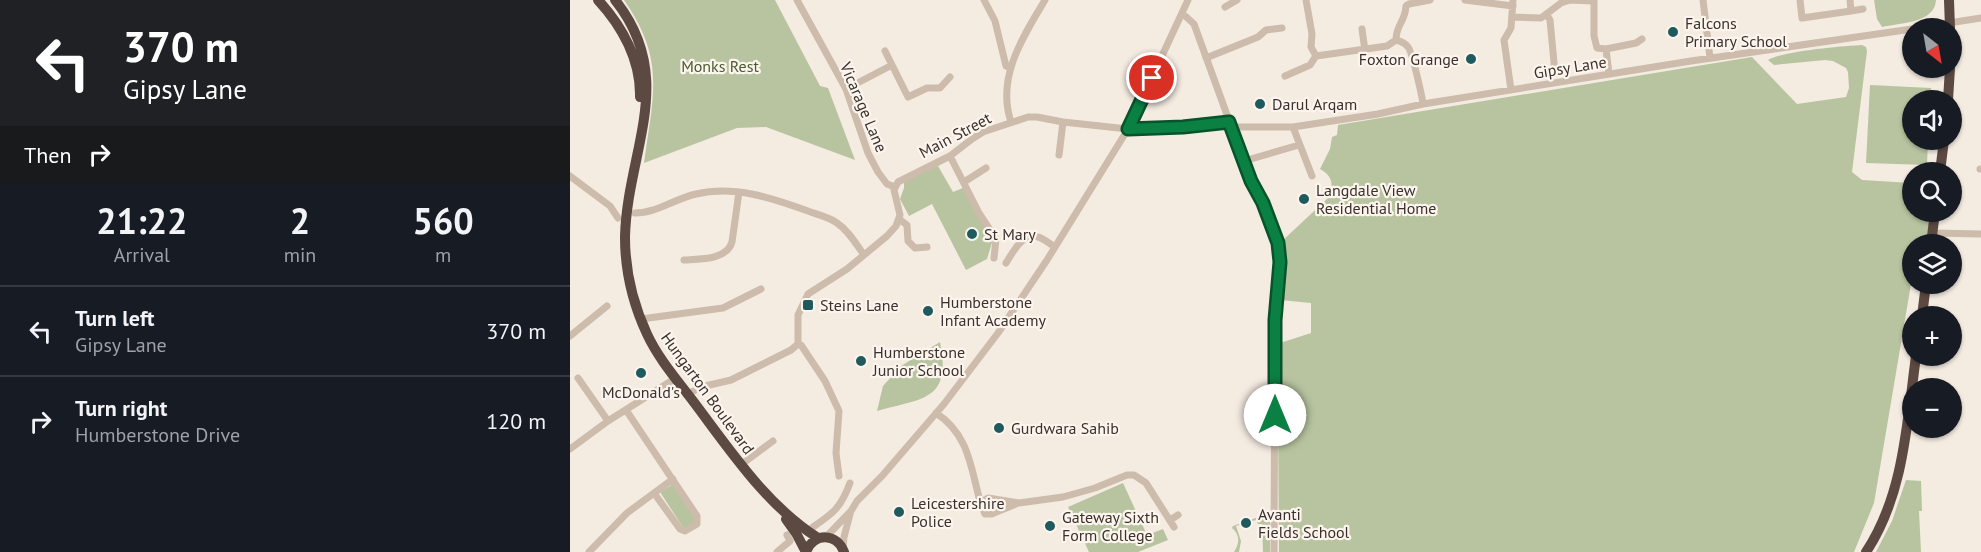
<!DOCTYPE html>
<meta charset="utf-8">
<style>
body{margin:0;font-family:"PT Sans",sans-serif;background:#20242c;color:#f1f3f6;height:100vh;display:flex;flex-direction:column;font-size:22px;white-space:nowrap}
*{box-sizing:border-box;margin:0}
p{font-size:20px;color:#9ea1a6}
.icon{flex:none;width:33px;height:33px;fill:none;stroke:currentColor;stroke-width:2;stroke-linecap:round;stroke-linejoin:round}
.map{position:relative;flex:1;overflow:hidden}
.panel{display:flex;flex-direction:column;background:#171b24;width:570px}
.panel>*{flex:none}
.banner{background:#202124;color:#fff;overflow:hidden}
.needle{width:39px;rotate:149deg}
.tools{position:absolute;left:1332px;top:18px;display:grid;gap:12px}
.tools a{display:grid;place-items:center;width:60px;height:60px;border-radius:50%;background:#171b24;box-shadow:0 2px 4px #0004;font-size:30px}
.pin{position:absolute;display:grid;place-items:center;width:51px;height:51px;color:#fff;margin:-26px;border:3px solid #fff;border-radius:50%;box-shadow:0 2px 6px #0007}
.me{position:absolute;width:66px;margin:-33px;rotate:0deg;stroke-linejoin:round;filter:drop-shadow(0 0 4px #0008)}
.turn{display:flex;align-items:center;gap:21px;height:126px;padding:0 24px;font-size:27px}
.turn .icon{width:78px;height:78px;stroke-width:2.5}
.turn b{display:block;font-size:42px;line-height:51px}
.then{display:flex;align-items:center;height:57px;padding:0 24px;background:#0003;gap:12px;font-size:22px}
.eta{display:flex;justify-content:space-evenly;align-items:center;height:102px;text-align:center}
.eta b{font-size:36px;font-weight:800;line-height:42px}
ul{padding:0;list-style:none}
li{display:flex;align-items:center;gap:18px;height:90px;padding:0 24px;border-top:2px solid #363941}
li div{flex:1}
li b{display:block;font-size:22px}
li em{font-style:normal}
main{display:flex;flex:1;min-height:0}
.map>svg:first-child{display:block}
.green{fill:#b8c4a0}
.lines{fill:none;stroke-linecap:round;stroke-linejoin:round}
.minor{stroke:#cdbbac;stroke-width:7}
.highway{stroke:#5c4a42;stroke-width:10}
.route-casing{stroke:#07532c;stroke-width:15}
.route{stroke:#0b8043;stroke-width:10}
.poi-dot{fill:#1f5a5e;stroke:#fbf5ee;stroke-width:2}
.labels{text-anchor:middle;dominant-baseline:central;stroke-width:4.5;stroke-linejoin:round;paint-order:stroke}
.poi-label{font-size:16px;fill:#3b302b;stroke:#fbf5ee;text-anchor:start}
.park-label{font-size:16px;fill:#4a5a2e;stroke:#fbf5ee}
.street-label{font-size:16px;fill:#3b302b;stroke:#fbf5ee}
</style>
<main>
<section class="panel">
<div class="banner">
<div class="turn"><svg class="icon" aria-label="left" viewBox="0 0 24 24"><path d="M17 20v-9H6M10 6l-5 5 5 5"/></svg><div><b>370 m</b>Gipsy Lane</div></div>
<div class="then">Then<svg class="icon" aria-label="right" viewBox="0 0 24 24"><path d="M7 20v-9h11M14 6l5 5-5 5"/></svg></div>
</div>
<div class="eta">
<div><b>21:22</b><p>Arrival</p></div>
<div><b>2</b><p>min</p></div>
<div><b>560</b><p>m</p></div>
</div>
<ul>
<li><svg class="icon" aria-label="left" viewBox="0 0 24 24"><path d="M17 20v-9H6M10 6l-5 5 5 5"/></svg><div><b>Turn left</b><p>Gipsy Lane</p></div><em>370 m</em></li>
<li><svg class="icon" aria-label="right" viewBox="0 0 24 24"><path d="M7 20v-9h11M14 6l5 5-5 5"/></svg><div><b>Turn right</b><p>Humberstone Drive</p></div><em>120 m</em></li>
</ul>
</section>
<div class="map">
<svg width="1411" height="552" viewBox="0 0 1411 552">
<rect width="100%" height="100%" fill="#f4ebe1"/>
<!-- green -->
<path class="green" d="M54 0H205L250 86 258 88 285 160 196 127 167 128 74 163C83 96 96 60 54 0Z
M1304 0H1366C1365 23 1330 23 1312 27L1307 19Z
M1292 45 1296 47 1297 51 1282 172 1292 180 1342 183V212H1361L1356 244H1342V278L1304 503 1284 552H709L708 410 710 343 741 333V303L710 300 713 262 711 242 758 198C764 185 763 176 750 169L760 149 762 137 767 135 768 125 1182 57 1227 104 1276 97 1279 88 1278 72 1276 68 1263 61 1255 60 1204 65 1198 60C1213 51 1273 46 1292 45Z
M1300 85 1361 88 1360 100H1342V140H1358L1357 165 1296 163Z
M368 166 383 192 393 188 423 239 417 259 396 270 362 204 339 216 330 199 334 188V183L340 177Z
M370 342C382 401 353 398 307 411L313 386 331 366Z
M1336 480 1351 481 1352 511H1349L1351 552H1306L1322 521Z
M553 483 577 535 593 529 598 540 568 552H519L498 507Z
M103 484 127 521 114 529 90 492Z
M700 513V552H693L692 524H688L686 520 666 526 671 541 669 552H664C670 543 670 535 662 528L663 526Z"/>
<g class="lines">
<!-- minor -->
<path class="minor" d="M227 0 276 89 298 153 308 172 317 184 325 187
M414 0 425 21 436 66 440 67
M895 0 943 6
M1024 0V36L1027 48 1036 49 1039 74
M1133 0 1140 58
M1230 0 1232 18 1281 11 1280 0
M655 7 667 0
M1281 11 1293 9
M613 14 624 24 681 181 693 203 708 243 710 262 705 320 704 552
M977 15 980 20 985 73
M943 17 971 18 991 3 1000 0 1023 1
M1347 28 1411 18
M792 29 795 51
M826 40C826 24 835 23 836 6L839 4 860 0
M1036 49 1066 43 1072 39
M315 51 338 97 357 88H370L380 77
M746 56 817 46 826 40C830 41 835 43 838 47 842 51 852 96 853 104
M636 58 688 37 696 30 712 28
M976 75 994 72
M715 76 740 65 746 56 741 47 742 34 736 0
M276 89 322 65
M941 90 934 40 941 28 943 0
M441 122C426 77 453 37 475 0
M661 127H723L808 114 853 104 1121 61 1342 29
M723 127 742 176
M489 155 493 122
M380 156 409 213 426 239 424 258
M674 161 729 145
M1410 169H1411
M0 176 40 206 48 218
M394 182 416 168
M65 213C87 213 104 199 126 194 164 185 202 198 238 211 248 215 259 217 267 223 279 231 286 244 294 255
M329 219 337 225 338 241 345 248 357 247
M1363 233 1411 234
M114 260C130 259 157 260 162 242L169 192
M436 263C442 254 452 232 468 237 473 238 480 244 485 247
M71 319 153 308 191 289
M0 336 37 306
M228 344V315L238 294 277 269 317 236 326 226 330 215 324 190 328 182 380 156 402 139 413 132 458 117H467L493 122 558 129 579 130 659 122
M228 344 231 345 255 381 269 411 266 453 269 476
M8 378 38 421
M118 394 131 387 161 380 221 350 228 344
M56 410 127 516V524L115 531 110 529 84 493
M366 413C400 435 401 470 411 505
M0 449 38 421 106 378
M172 464 203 441
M423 499 427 503 426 511 422 514H415L411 505 413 501 418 498 449 503 493 497 525 488 557 475H564L576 483 604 527
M424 513 446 504
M600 520 608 515
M243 527C264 513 271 507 280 483
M256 537 281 511 287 501 312 476 374 404 428 333 477 260 558 129 618 0
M273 548 274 537 280 514
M19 552 57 513 103 479
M207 552 220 541 217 535"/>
<!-- highway -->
<path class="highway" d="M28 0C52 26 71 60 70 97
M45 0C108 79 57 151 55 237 55 270 63 304 77 334 88 358 107 380 123 401 160 450 196 505 248 538
M1379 0 1380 28
M1378 100 1380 68
M1370 172 1374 140
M1361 244 1365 212
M1352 316 1356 284
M216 519 226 533 236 552
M236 552C244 532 267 533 274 552
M1296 552C1334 495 1337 422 1346 356"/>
</g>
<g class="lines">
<defs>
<path id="route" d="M582 78 558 129 613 127 659 122 681 181 693 203 708 243 710 262 705 320V415"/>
</defs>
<!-- route casing -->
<use href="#route" class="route-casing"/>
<!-- route -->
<use href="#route" class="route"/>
</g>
<!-- markers -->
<g class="poi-dot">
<circle cx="1103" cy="32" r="6"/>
<circle cx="901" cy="59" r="6"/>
<circle cx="690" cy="104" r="6"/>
<circle cx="734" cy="199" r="6"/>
<circle cx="402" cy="234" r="6"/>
<rect x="232" y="299" width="12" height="12" rx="3"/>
<circle cx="358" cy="311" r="6"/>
<circle cx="291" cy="361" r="6"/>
<circle cx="71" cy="373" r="6"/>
<circle cx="429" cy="428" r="6"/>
<circle cx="329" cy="512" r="6"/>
<circle cx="676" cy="523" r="6"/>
<circle cx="480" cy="526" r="6"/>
</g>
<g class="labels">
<!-- poi labels -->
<g class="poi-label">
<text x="1115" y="23">Falcons<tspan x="1115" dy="18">Primary School</tspan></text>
<text x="889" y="59" text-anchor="end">Foxton Grange</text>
<text x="702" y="104">Darul Arqam</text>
<text x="746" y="190">Langdale View<tspan x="746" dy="18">Residential Home</tspan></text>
<text x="414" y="234">St Mary</text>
<text x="370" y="302">Humberstone<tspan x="370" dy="18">Infant Academy</tspan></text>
<text x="250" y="305">Steins Lane</text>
<text x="303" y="352">Humberstone<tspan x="303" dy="18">Junior School</tspan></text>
<text x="71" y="392" text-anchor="middle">McDonald's</text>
<text x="441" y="428">Gurdwara Sahib</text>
<text x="341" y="503">Leicestershire<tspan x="341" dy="18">Police</tspan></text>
<text x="688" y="514">Avanti<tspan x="688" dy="18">Fields School</tspan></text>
<text x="492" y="517">Gateway Sixth<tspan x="492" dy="18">Form College</tspan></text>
</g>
<!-- park labels -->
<g class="park-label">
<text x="150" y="66">Monks Rest</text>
</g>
<!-- street labels -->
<g class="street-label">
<text transform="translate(1000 67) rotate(-9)">Gipsy Lane</text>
<text transform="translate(294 107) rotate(67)">Vicarage Lane</text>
<text transform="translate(385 135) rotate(-28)">Main Street</text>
<text transform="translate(138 393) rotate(54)">Hungarton Boulevard</text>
</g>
</g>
</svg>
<div class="tools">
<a><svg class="needle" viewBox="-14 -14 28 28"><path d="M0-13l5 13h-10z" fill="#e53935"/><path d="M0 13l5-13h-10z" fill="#9ea1a6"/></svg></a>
<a><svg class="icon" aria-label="sound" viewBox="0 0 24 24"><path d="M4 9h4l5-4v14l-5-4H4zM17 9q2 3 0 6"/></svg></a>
<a><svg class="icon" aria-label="search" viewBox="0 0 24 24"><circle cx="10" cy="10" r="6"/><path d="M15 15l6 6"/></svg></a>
<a><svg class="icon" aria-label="layers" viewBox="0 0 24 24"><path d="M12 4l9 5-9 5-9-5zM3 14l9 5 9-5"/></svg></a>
<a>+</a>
<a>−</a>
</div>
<div class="pin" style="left:582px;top:78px;background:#d93025"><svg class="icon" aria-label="arrive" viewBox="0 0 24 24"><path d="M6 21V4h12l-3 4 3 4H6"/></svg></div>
<svg class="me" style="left:705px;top:415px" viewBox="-20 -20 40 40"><circle r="19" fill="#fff"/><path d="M0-13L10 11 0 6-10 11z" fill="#0b8043"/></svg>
</div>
</main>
